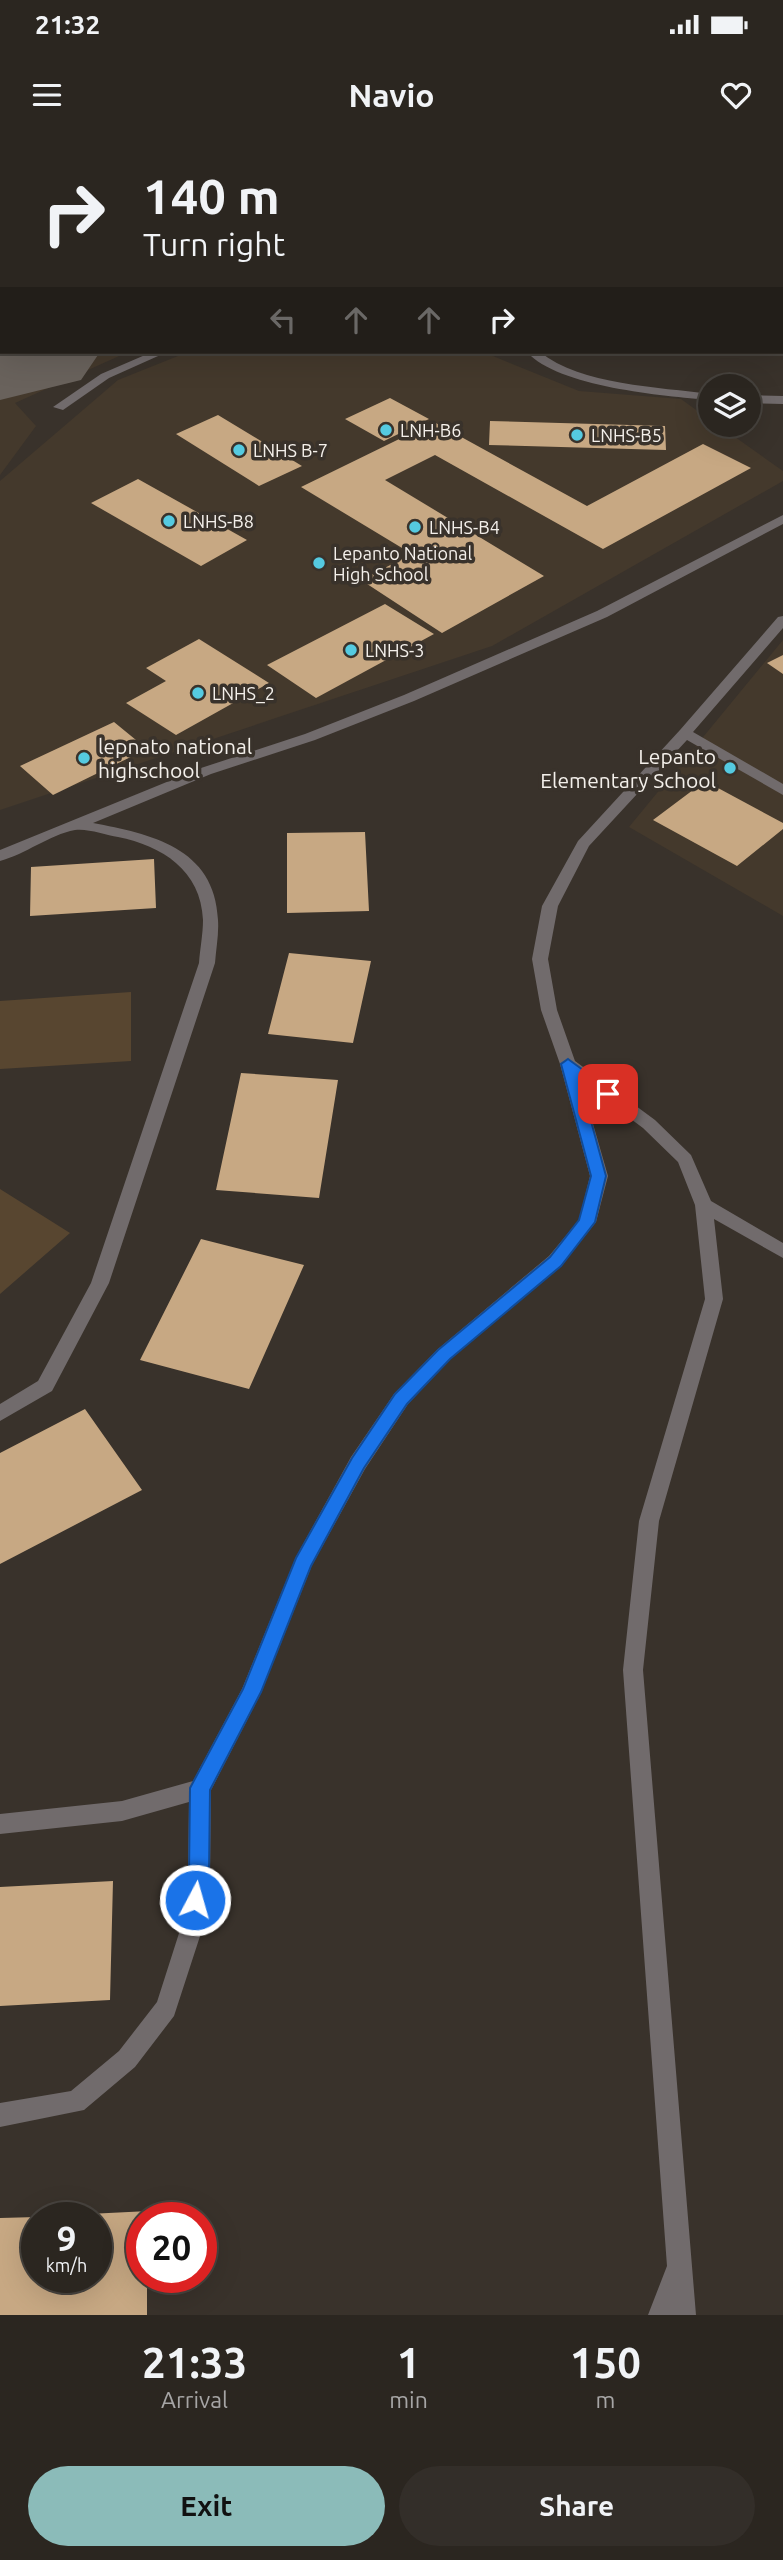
<!DOCTYPE html>
<style>
body{margin:0;font-family:Ubuntu,sans-serif;background:#332e29;color:#f1f3f6;height:100vh;display:flex;flex-direction:column;font-size:26px;white-space:nowrap}
*{box-sizing:border-box;margin:0}
p{font-size:23px;color:#a6a5a5}
.icon{flex:none;width:38px;height:38px;fill:none;stroke:currentColor;stroke-width:2;stroke-linecap:round;stroke-linejoin:round}
.map{position:relative;height:2175px;overflow:hidden}
.drawer{display:flex;flex-direction:column;background:#2b2620;flex:1}
.drawer>*{flex:none}
.top-card{position:absolute;left:0px;top:0px;width:784px;height:214px;box-shadow:0 7px 28px #0002,0 0 0 2px #47433e;background:#2b2620;color:#f1f3f6;overflow:hidden}
.tools{position:absolute;left:698px;top:234px;display:grid;gap:14px}
.tools a{display:grid;place-items:center;width:63px;height:63px;border-radius:50%;background:#2b2620;box-shadow:0 7px 28px #0002,0 0 0 2px #47433e;font-size:35px}
.speed{position:absolute;left:21px;top:2062px;display:flex;gap:14px;font-size:35px;font-weight:700;text-align:center}
.speed>*{display:grid;place-content:center;width:91px;height:91px;border-radius:50%;background:#2b2620;box-shadow:0 7px 28px #0002,0 0 0 2px #47433e;line-height:1}
.speed small{font-size:18px;font-weight:400}
.speed .limit{border:10px solid #d22;background:#fff;color:#111}
.pin{position:absolute;display:grid;place-items:center;width:60px;height:60px;color:#fff;margin:-30px;border-radius:14px;box-shadow:0 4px 10px #0006}
.me{position:absolute;width:77px;margin:-38px;rotate:6deg;stroke-linejoin:round;filter:drop-shadow(0 0 5px #0008)}
.turn{display:flex;align-items:center;gap:24px;height:147px;padding:0 28px;font-size:32px}
.turn .icon{width:91px;height:91px;stroke-width:2.5}
.turn b{display:block;font-size:49px;line-height:60px}
.lanes{display:flex;align-items:center;height:66px;padding:0 28px;background:#0003;justify-content:center;gap:35px;direction:ltr}
.lanes .off{opacity:.35}
.eta{display:flex;justify-content:space-evenly;align-items:center;height:119px;text-align:center}
.eta b{font-size:42px;font-weight:600;line-height:49px}
.cta{display:flex;gap:14px;margin-top:auto;padding:14px 28px}
.cta a{flex:1;height:80px;border-radius:42px;background:#8bbbb9;color:#111;font-size:28px;font-weight:600;line-height:80px;text-align:center}
.cta a+a{background:#332e29;color:#f1f3f6}
.status{display:flex;justify-content:space-between;align-items:center;height:49px;padding:0 35px;background:#2b2620;direction:ltr}
.status svg{height:19px;fill:currentColor}
header{display:flex;justify-content:space-between;align-items:center;height:91px;padding:0 28px;background:#2b2620;font-size:32px;font-weight:600}
.map>svg:first-child{display:block}
.built{fill:#44392c}
.green{fill:#584630}
.lines{fill:none;stroke-linecap:round;stroke-linejoin:round}
.runway{fill:#69625c;fill-rule:evenodd}
.building{fill:#c7a883}
.minor{fill:#716b6c;fill-rule:evenodd}
.route{fill:#1a73e8;stroke:#114b97;stroke-width:2}
.poi-dot{fill:#55cae0;stroke:#39322b;stroke-width:2.5}
.labels{text-anchor:middle;dominant-baseline:central;stroke-width:7;stroke-linejoin:round;paint-order:stroke}
.far-poi-label{font-size:18px;fill:#f4f0eb;stroke:#39322b;text-anchor:start}
.poi-label{font-size:21px;fill:#f4f0eb;stroke:#39322b;text-anchor:start}
</style>
<div class="status"><b>21:32</b><svg viewBox="0 0 49 12"><path d="M0 12V9h3v3zM5 12V6h3v6zM10 12V3h3v9zM15 12V0h3v12zM26 1h20v11H26zM47 4h2v5h-2z"/></svg></div>
<header><svg class="icon" aria-label="menu" viewBox="0 0 24 24"><path d="M4 6h16M4 12h16M4 18h16"/></svg>Navio<svg class="icon" aria-label="heart" viewBox="0 0 24 24"><path d="M12 20l-8-8c-3-5 5-10 8-4 3-6 11-1 8 4z"/></svg></header>
<div class="map">
<svg width="783" height="2175" viewBox="0 0 783 2175">
<rect width="100%" height="100%" fill="#39322b"/>
<!-- built -->
<path class="built" d="M315 0H582L584 2H311Z
M0 117 2 212H128L15 263 36 286 0 335Z
M188 212H483L579 251 681 259 710 280V285H718L783 331V341L492 506 0 670V341L118 240Z
M783 500V776L629 687Z"/>
<!-- green -->
<path class="green" d="M0 0H245L2 2 0 94Z
M131 852V921L0 929V861Z
M0 1049 70 1093 0 1154Z"/>
<g class="lines">
<!-- runway -->
<path class="runway" d="M0 125 2 212H100L81 240 0 260Z"/>
</g>
<!-- building -->
<path class="building" d="M390 258 429 279 384 301 345 279Z
M218 275 302 326 259 346 176 294Z
M490 281 665 286 666 310 489 305Z
M434 282 587 366 703 304 751 328 603 409 435 315 385 340 544 436 442 493 361 440 412 414 301 347Z
M138 339 247 400 201 426 91 363Z
M385 464 434 494 316 558 267 525Z
M199 499 269 543 176 595 126 563 166 541 146 528Z
M783 515V534L767 523Z
M114 582 147 609 53 655 20 626Z
M705 641 783 683V689L737 726 653 680Z
M365 692 369 771 287 773V693Z
M154 719 156 768 30 776 31 727Z
M289 813 371 821 353 903 268 894Z
M241 933 338 940 319 1058 216 1050Z
M201 1099 304 1125 249 1249 140 1220Z
M85 1269 142 1350 0 1424V1313Z
M113 1741 110 1860 0 1866V1747Z
M149 2071V2077H142V2137H147V2175H0V2078L37 2077V2137H96V2077H68V2075Z"/>
<g class="lines">
<!-- minor -->
<path class="minor" d="M152 212H167L109 238 63 270 53 267 101 234Z
M527 212H540C580 245 660 247 710 254V260C664 256 558 247 527 212Z
M749 255 783 256V264L749 263Z
M783 375V384L607 477 414 561 315 600 211 634 93 683C150 694 215 707 218 780 219 794 216 809 215 823L109 1143 52 1251 0 1281V1264L38 1241 91 1143 199 823C200 809 203 794 203 780 201 730 162 706 118 697 106 695 87 688 75 690 49 695 26 714 0 721V710L201 628 305 594 404 555 597 471Z
M783 476V488L693 592 783 644V655L687 600 589 706 558 766 548 819 557 870 575 921 655 980 691 1015 711 1061 783 1103V1118L714 1079 723 1159 659 1381 643 1530 696 2175H648L667 2126 623 1530 639 1381 705 1159 695 1065 678 1022 643 988 581 942 608 1036 596 1082 561 1126 450 1219 408 1264 365 1329 312 1425 261 1553 211 1650 210 1734 203 1787 174 1876 135 1927 84 1970 0 1987V1963L71 1951 119 1911 157 1862 181 1787 188 1734 189 1662 122 1681 0 1694V1674L122 1661 193 1641 242 1549 296 1417 351 1317 394 1254 438 1209 549 1116 579 1080 590 1036 560 924 541 870 532 819 542 766 578 701 680 590 778 477Z"/>
</g>
<!-- route -->
<path class="route" d="M568 919 616 954 608 959 580 941 606 1036 595 1082 561 1126 450 1219 407 1264 364 1328 311 1426 261 1552 210 1650 209 1734 202 1767 195 1770 188 1767 185 1760 189 1734 190 1648 243 1549 296 1418 352 1318 395 1254 438 1210 550 1117 579 1080 591 1036 561 924Z"/>
<!-- markers -->
<g class="poi-dot">
<circle cx="386" cy="290" r="7"/>
<circle cx="577" cy="295" r="7"/>
<circle cx="239" cy="310" r="7"/>
<circle cx="169" cy="381" r="7"/>
<circle cx="415" cy="387" r="7"/>
<circle cx="319" cy="423" r="7"/>
<circle cx="351" cy="510" r="7"/>
<circle cx="198" cy="553" r="7"/>
<circle cx="84" cy="618" r="7"/>
<circle cx="730" cy="628" r="7"/>
</g>
<g class="labels">
<!-- far-poi labels -->
<g class="far-poi-label">
<text x="400" y="290">LNH-B6</text>
<text x="591" y="295">LNHS-B5</text>
<text x="253" y="310">LNHS B-7</text>
<text x="183" y="381">LNHS-B8</text>
<text x="429" y="387">LNHS-B4</text>
<text x="333" y="413">Lepanto National<tspan x="333" dy="21">High School</tspan></text>
<text x="365" y="510">LNHS-3</text>
<text x="212" y="553">LNHS_2</text>
</g>
<!-- poi labels -->
<g class="poi-label">
<text x="98" y="606">lepnato national<tspan x="98" dy="24">highschool</tspan></text>
<text x="716" y="616" text-anchor="end">Lepanto<tspan x="716" dy="24">Elementary School</tspan></text>
</g>
</g>
</svg>
<div class="tools">
<a><svg class="icon" aria-label="layers" viewBox="0 0 24 24"><path d="M12 4l9 5-9 5-9-5zM3 14l9 5 9-5"/></svg></a>
</div>
<div class="speed"><div>9<small>km/h</small></div><div class="limit">20</div></div>
<div class="pin" style="left:608px;top:954px;background:#d93025"><svg class="icon" aria-label="arrive" viewBox="0 0 24 24"><path d="M6 21V4h12l-3 4 3 4H6"/></svg></div>
<svg class="me" style="left:195px;top:1760px" viewBox="-20 -20 40 40"><circle r="17" fill="#1a73e8" stroke="#fff" stroke-width="3"/><path d="M0-11L8 9 0 5-8 9z" fill="#fff"/></svg>
<div class="top-card">
<div class="turn"><svg class="icon" aria-label="right" viewBox="0 0 24 24"><path d="M7 20v-9h11M14 6l5 5-5 5"/></svg><div><b>140 m</b>Turn right</div></div>
<div class="lanes"><svg class="icon off" aria-label="left" viewBox="0 0 24 24"><path d="M17 20v-9H6M10 6l-5 5 5 5"/></svg><svg class="icon off" aria-label="ahead" viewBox="0 0 24 24"><path d="M12 20V5M6 11l6-6 6 6"/></svg><svg class="icon off" aria-label="ahead" viewBox="0 0 24 24"><path d="M12 20V5M6 11l6-6 6 6"/></svg><svg class="icon" aria-label="right" viewBox="0 0 24 24"><path d="M7 20v-9h11M14 6l5 5-5 5"/></svg></div>
</div>
</div>
<section class="drawer">
<div class="eta">
<div><b>21:33</b><p>Arrival</p></div>
<div><b>1</b><p>min</p></div>
<div><b>150</b><p>m</p></div>
</div>
<div class="cta"><a>Exit</a><a>Share</a></div>
</section>
